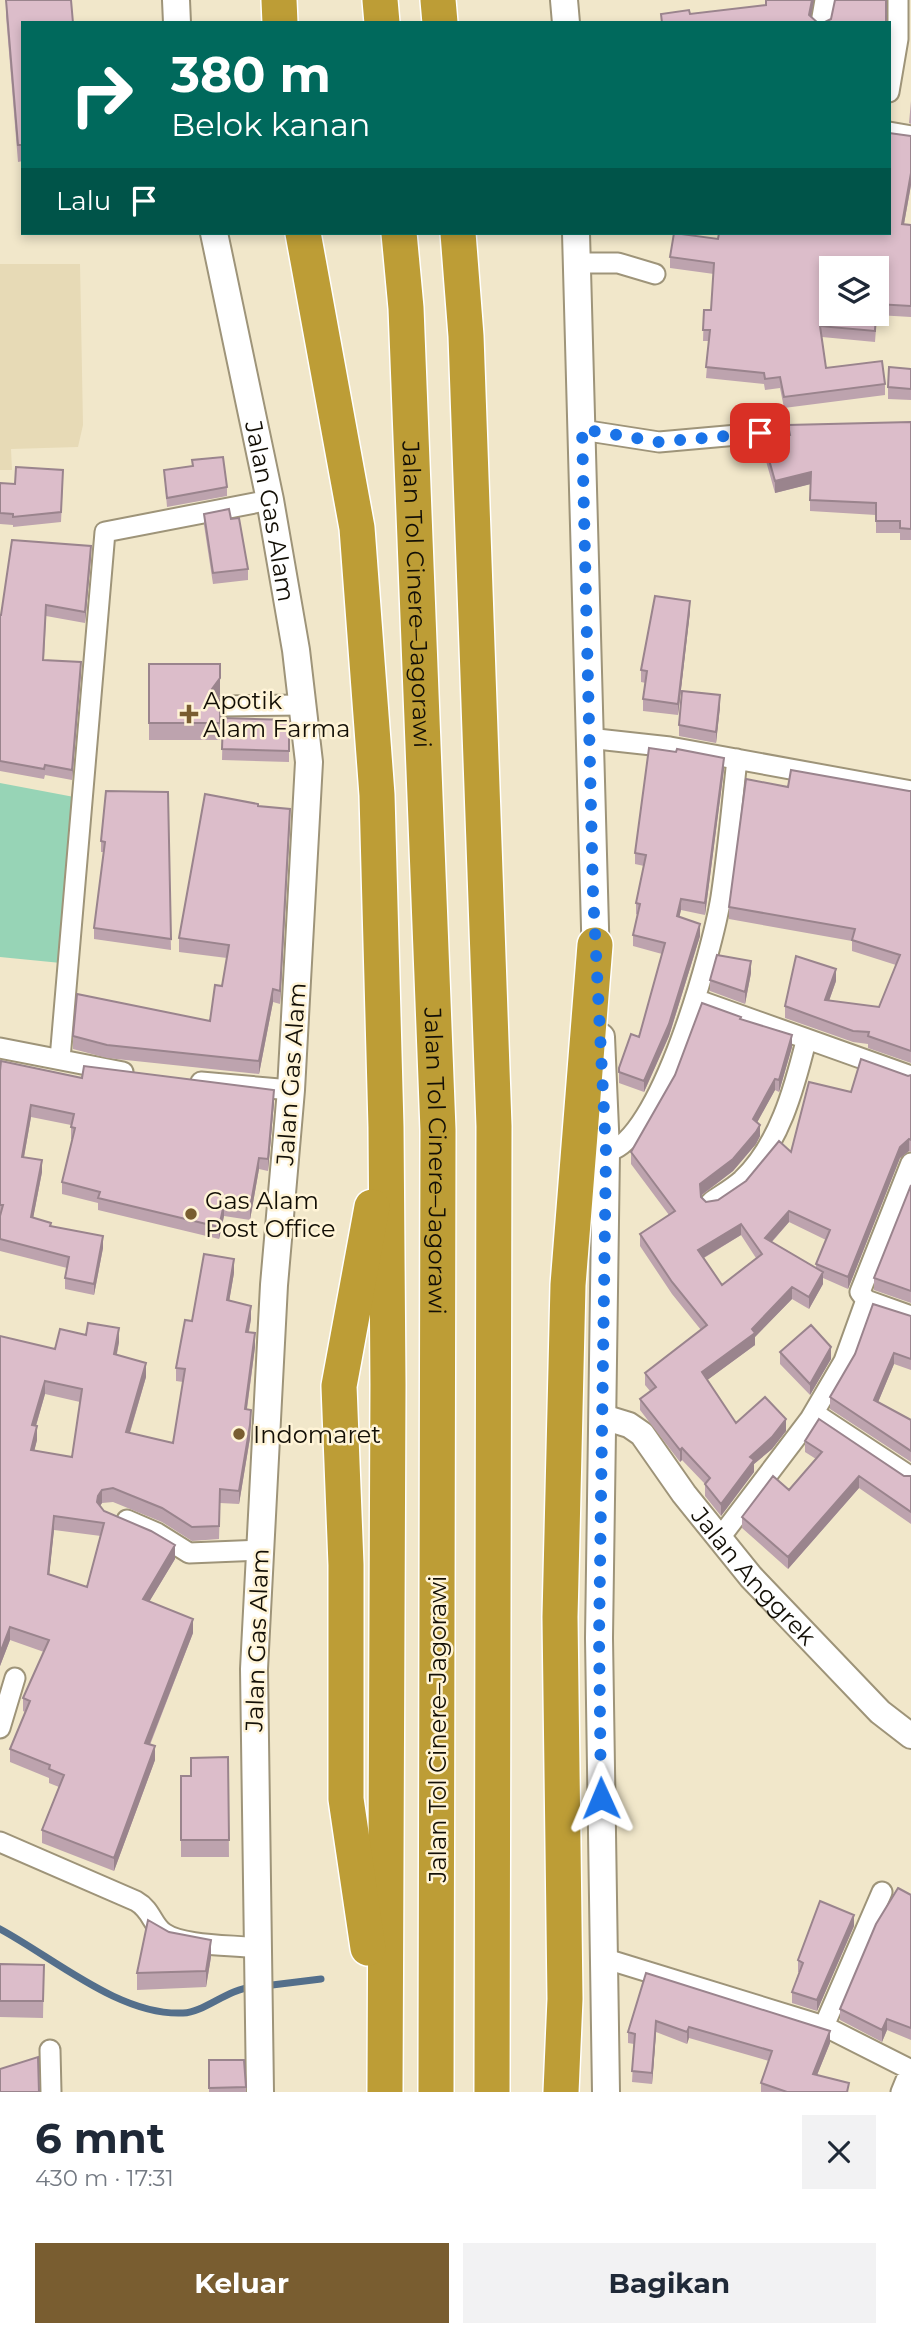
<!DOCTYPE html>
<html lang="id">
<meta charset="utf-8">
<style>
body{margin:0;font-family:Montserrat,sans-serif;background:#f2f2f3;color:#1f2937;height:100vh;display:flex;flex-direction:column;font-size:26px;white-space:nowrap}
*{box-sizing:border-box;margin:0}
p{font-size:23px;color:#747a83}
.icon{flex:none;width:38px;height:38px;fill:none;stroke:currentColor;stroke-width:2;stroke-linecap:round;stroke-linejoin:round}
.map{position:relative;height:2092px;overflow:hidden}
.side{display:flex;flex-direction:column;background:#fff;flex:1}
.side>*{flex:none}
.hud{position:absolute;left:21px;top:21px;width:870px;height:214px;border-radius:0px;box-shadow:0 4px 10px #0003;background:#00695c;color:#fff;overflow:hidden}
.fabs{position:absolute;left:819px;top:256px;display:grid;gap:14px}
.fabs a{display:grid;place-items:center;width:70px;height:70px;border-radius:0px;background:#fff;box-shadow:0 4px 10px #0003;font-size:35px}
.pin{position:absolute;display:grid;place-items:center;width:60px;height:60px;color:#fff;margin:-30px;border-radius:14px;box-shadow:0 4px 10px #0006}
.me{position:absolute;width:77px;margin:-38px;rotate:359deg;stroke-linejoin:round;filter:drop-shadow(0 0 5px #0008)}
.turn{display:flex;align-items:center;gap:24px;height:147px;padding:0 35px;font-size:32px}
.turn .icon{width:91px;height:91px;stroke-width:2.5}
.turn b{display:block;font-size:49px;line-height:60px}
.then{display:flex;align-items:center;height:66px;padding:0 35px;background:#0003;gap:14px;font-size:26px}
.round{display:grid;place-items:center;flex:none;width:74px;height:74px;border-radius:0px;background:#f2f2f3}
.head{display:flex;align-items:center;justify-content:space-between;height:119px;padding:0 35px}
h1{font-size:42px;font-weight:700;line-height:52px}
.action{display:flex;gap:14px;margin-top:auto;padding:14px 35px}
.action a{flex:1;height:80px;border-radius:0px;background:#795d30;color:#fff;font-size:28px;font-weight:700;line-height:80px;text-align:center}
.action a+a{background:#f2f2f3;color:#1f2937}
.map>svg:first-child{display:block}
.built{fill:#e7dab6}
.green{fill:#97d4b6}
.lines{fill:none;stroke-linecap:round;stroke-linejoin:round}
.stream{stroke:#546f8b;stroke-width:7}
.minor-casing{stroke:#9e9479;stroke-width:23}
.tertiary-casing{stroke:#9e9479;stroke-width:28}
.secondary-casing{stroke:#9e9479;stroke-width:30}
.motorway-casing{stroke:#fff;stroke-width:38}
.minor{stroke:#fff;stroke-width:19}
.tertiary{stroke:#fff;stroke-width:24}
.secondary{stroke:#fff;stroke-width:26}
.motorway{stroke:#bd9d36;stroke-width:35}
.wall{fill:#bda3ae;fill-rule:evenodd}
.shaded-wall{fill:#9a848d}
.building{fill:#dcbdca;stroke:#9a848d;stroke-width:2;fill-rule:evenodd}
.route{stroke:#1a73e8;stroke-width:12;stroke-dasharray:0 21.6}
.poi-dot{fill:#795d30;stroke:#fff4d7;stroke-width:2.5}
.labels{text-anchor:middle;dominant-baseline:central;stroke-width:5;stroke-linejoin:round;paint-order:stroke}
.street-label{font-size:24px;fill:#130f06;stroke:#fff4d7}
.poi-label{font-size:24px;fill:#130f06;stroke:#fff4d7;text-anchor:start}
</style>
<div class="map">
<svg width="911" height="2092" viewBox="0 0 911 2092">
<rect width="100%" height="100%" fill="#f1e7ca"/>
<!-- built -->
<path class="built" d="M0 264H80L83 425 78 447 11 449 12 470H0Z"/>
<!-- green -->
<path class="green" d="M0 783 90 800 61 963 0 957Z"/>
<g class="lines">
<!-- stream -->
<path class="stream" d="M0 1929C54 1958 120 2016 183 2013 205 2012 227 1989 253 1987
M264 1986 321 1979"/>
<defs>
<path id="minor" d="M821 23 825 0
M889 92 898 39V0
M889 132 911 136
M576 263H618L655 274
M582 430 659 442 760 433
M224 706 303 705
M588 738 670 747 911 791
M695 999 911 1076
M0 1048 123 1072
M60 1059 105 532 270 500
M201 1082 291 1090
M606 1152C660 1144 713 947 721 897 728 851 732 805 737 759
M911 1163 860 1292 866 1300 911 1316
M711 1202C721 1195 733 1188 742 1180 779 1145 794 1089 806 1041
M814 1413 911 1477
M127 1520 157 1533 189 1553 261 1550
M719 1539 810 1419 844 1361 866 1300
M0 1728 15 1678
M0 1842 136 1901C152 1910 152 1925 164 1933 182 1946 234 1945 256 1948
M603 1958 824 2026 911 2070
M824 2026 882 1892
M50 2050 51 2092
M901 2092 910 2070"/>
<g id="tertiary">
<path id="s1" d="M603 1417 629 1425 642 1434 684 1494 751 1577 880 1712 911 1736"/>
</g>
<g id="secondary">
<path d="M176 0 177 23"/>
<path d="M564 0 566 23"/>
<path id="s2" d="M214 233 270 500 296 650 309 762 291 1090 274 1285 254 1669 260 2092"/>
<path d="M576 233 596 964"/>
<path d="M601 1037 606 1152 599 1638 606 2092"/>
</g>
<g id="motorway">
<path d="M279 0 280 23"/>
<path d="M380 0 382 23"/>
<path d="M438 0 440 23"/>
<path d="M303 233 357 528 377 795 386 1127 388 1384 385 2092"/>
<path id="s3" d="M399 233 406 308 438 1130 436 2092"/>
<path d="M458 233 466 336 494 1126 492 2092"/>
<path d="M368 1948 346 1799V1565L339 1386 372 1207"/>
<path d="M561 2092 565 1999 560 1617 568 1285 595 945"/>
</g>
</defs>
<!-- minor casing -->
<use href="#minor" class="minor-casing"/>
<!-- tertiary casing -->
<use href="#tertiary" class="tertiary-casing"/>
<!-- secondary casing -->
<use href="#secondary" class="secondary-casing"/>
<!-- motorway casing -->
<use href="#motorway" class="motorway-casing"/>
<!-- minor -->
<use href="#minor" class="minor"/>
<!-- tertiary -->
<use href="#tertiary" class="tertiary"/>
<!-- secondary -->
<use href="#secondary" class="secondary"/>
<!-- motorway -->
<use href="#motorway" class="motorway"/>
</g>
<!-- wall -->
<path class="wall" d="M6 0 23 23V161L18 162 6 16Z
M911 101V124L909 123Z
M911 185 904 224 911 225V317L877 315 875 342 822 337 826 368 885 384V395L784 408 780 388 765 390 764 384 706 378 709 341H703L704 310H711L714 274 670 268V257L718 239Z
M911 369V400L888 399V387Z
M911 422V540H900V533H876V515L810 511V484L775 493 764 454V442L788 435V425Z
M192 460 227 487V496L167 507 164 470 192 466Z
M63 480 61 522 13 527V525L0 524V483L15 484Z
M204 514 231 519 248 569V580L213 584 204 525Z
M91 556 85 623 46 616 44 660 81 672 72 780 45 775 44 779 0 771V615Z
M690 612 678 715 643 711V699L646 683 641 682V670Z
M149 664H220V695L218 698 220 700V740H149Z
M720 707 716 743 679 736V725Z
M223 718 289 720V762L222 760Z
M724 769 705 915 681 910 679 917 700 936 669 1036 644 1092 619 1083V1068L639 1037 662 954 633 946V935L638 915 636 914V903L644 866 635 864V853Z
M788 787 911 791V1063L868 1048V1044L853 1042 785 1018V1006L836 981 829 1001 879 1007 896 965 852 951V941L729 919V907Z
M168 792 171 950 94 939V928L104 852H101V841Z
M258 806 290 822 280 1004 273 1002 259 1074 107 1058 73 1049V1036L210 1021 222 986 227 958 179 952V938Z
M751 973 745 1004 710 991V980Z
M741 1020 792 1047 779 1092 775 1090 757 1122 760 1136 756 1144 733 1171 701 1196 706 1202 718 1200 791 1152 851 1092 911 1075V1152L909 1151 900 1158 848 1289 823 1278V1284L809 1309 792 1299 755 1337V1345L707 1380 736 1423 786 1431 772 1449 754 1464V1472L721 1516 705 1496V1484L682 1460 680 1462 640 1410V1399L650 1391 645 1385V1373L701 1330 672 1294 640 1246V1234L669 1215 631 1164V1152ZM789 1222 826 1240 816 1264V1268L772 1242ZM741 1235 756 1258 722 1285 704 1258Z
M0 1071 82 1078 274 1102 268 1171 259 1169 250 1220 224 1216 219 1239 98 1210V1203L62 1194V1182L72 1139H71V1125L31 1117 24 1157 42 1172 33 1218 103 1248 94 1295 65 1289V1278L67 1268 0 1251Z
M911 1185V1303L874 1290V1278Z
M234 1273 229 1301 251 1319 249 1332 255 1347 247 1409 251 1423 250 1438 239 1504 220 1503 219 1539 192 1541 162 1522 113 1502 102 1503 100 1506 104 1511 175 1559 149 1602 193 1633 150 1745 155 1760 114 1871 42 1843V1830L59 1787 49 1783V1778L10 1762V1749L25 1712 23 1711V1698L44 1652 10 1640 0 1666V1336L55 1349 86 1335 119 1342 117 1354 146 1377 130 1433 173 1443 183 1382 176 1381V1368L192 1321ZM45 1394 80 1402 72 1457 34 1451 37 1440 36 1426ZM54 1530 101 1536 87 1587 49 1575Z
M911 1316V1370L894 1364 878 1402 911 1420V1462L830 1409V1397Z
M780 1352 831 1359 810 1395 780 1364Z
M805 1441 904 1476H911V1524L859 1488 788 1569 742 1528V1517L789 1490 816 1459 805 1452Z
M228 1757 229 1857H181V1776H191Z
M911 1895V2040L887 2030 882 2042 840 2020V2009Z
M854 1926 817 2011 792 2003V1992L799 1972H798V1960Z
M211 1957 206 1987 137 1990V1973Z
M0 1964 44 1965 43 2018 0 2017Z
M646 1973 830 2043 817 2075 849 2092H761V2083L769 2061 689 2038 687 2044 656 2032 652 2084 632 2082 634 2044 628 2043V2032Z
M209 2060 246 2087V2092H209Z"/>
<!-- shaded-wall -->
<path class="shaded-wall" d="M812 0H814L810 23 809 15Z
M911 173V185L902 235V224Z
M811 472V484L775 493V481Z
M91 546V556L85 623V612Z
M690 601V612L678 715V704Z
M81 662V672L72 780V770Z
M220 678V695L212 705V689Z
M720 695V707L716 743V732Z
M724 758V769L705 915V903Z
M290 809V822L280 1004V991Z
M681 899V910L677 928V916Z
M700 924V936L669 1036 644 1092V1081Z
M751 961V973L745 1004V992Z
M836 969V981L825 1012V1000Z
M273 989V1002L259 1074V1061Z
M792 1035V1047L779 1092V1080Z
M775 1079V1090L753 1130V1119Z
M274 1090V1102L268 1171V1159Z
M31 1105V1117L22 1168V1157Z
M760 1125V1136L756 1144 733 1171 700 1196V1184Z
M909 1139V1151L900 1158 848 1289V1277L900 1147Z
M259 1158V1169L250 1220V1208Z
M42 1160V1172L31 1229V1217Z
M224 1204V1216L219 1239V1227Z
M789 1211V1222L765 1249V1238Z
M741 1224V1235L698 1261V1250Z
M103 1236V1248L94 1295V1284Z
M234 1259V1273L227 1314V1300Z
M823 1272V1284L809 1309V1297Z
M792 1287V1299L755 1337V1345L702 1384V1372L752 1329Z
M251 1306V1319L246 1345V1332Z
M119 1328V1342L114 1367V1354Z
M255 1333V1347L245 1422V1409Z
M831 1347V1359L810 1395V1384Z
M894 1353V1364L874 1412V1400Z
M146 1363V1377L126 1445V1432Z
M45 1381V1394L32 1439V1425Z
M251 1410 250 1438 239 1504V1491Z
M786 1419V1431L772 1449 754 1464V1472L721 1516V1504L750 1457Z
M37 1426V1440L31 1464V1450Z
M682 1448V1460L680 1462V1450Z
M859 1476V1488L788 1569V1557Z
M102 1490V1503L98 1509V1496Z
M54 1516V1530L48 1587V1574Z
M175 1545V1559L143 1612V1599Z
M193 1619V1633L145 1756V1743Z
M10 1627V1640L0 1666V1653Z
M155 1746V1760L114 1871V1858Z
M854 1915V1926L817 2011V2000Z
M211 1940V1957L206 1987V1971Z
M887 2019V2030L882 2042V2030Z
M656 2021V2032L652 2084V2073Z
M689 2027V2038L687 2044V2032Z
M830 2031V2043L813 2085V2074Z"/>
<!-- building -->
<path class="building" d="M6 0H71L73 23H23V145H18Z
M766 0H812L809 15 818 23H662L661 14 689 10 690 14 766 5Z
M835 0H886V23H823L831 19Z
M889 133 911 136V173L902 224 911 225V306L877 304V309V268H831V313H876L875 331 820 326 826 368 882 361 885 384 784 397 780 377 765 379 764 373 706 367 710 330H703L704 310H711L714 263 670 257 674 233 718 239 719 233H889Z
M889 367 911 369V389L888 387Z
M911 422V529L900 528V521H876V503L810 500 811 472 775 481 764 442 790 435 788 425Z
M223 457 227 487 167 498 164 470 193 466 192 460Z
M16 467 63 470 61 512 13 517V514L0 513V483L15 484Z
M229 509 231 519 239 518 248 569 213 573 204 514Z
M12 540 91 546 85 612 46 605 43 660 81 662 72 770 45 765 44 769 0 761V615H1Z
M655 596 690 601 678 704 643 699 647 671 641 670Z
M149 664H220V678L212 689 220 700V723H149Z
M682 691 720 695 716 732 679 725Z
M223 718 289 720V751L222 749Z
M649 748 676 752 677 749 724 758 705 903 681 899 677 916 700 924 669 1024 644 1081 619 1072V1068L631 1034 639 1037 665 943 633 935 640 904 636 903 646 855 635 853Z
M791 770 909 791H911V1051L868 1036 869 1032 853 1031 785 1006 796 956 836 969 825 1000 879 1007 900 955 852 940 855 929 729 907 746 779 788 787Z
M106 791 168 792 171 939 94 928 105 842 101 841Z
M205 794 258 804V806L290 809 280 991 273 989 259 1061 107 1045 73 1036 77 994 210 1021 215 985 222 986 229 945 179 938Z
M717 955 751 961 745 992 710 980Z
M702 1003 741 1017 740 1019 792 1035 779 1080 775 1079 753 1119 760 1125 756 1132 733 1159 700 1184 701 1197 706 1202 718 1200 746 1181 779 1141 791 1152 809 1082 851 1092 861 1059 908 1076 911 1075V1140L909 1139 900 1147 848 1277 816 1264 830 1230 789 1211 765 1238 823 1272 809 1297 792 1287 752 1329 755 1333 702 1372 736 1423 765 1397 786 1419 772 1437 750 1457 754 1460 721 1504 705 1484 710 1478 682 1448 680 1450 640 1399 656 1387 645 1373 707 1325 672 1282 640 1234 675 1211 631 1152 675 1075ZM741 1224 762 1254 722 1285 698 1250Z
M1 1061 82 1078 84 1066 274 1090 268 1159 259 1158 250 1208 224 1204 219 1227 98 1198 100 1192 62 1182 75 1128 71 1127 74 1114 31 1105 22 1157 42 1160 31 1217 51 1223 50 1226 103 1236 94 1284 65 1278 69 1257 0 1239V1216L3 1205H0V1071Z
M911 1185V1291L874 1278Z
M204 1254 234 1259 227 1300 251 1306 246 1332 255 1333 245 1409 251 1410 250 1425 239 1491 220 1489 219 1526 192 1527 162 1508 113 1488 102 1490 98 1496 97 1502 104 1511 151 1531 175 1545 143 1599 193 1619 145 1743 155 1746 114 1858 42 1830 64 1775 49 1769 50 1765 10 1749 30 1701 23 1698 49 1640 10 1627 0 1653V1336L55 1349 60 1329 86 1335 88 1323 119 1328 114 1354 146 1363 126 1432 173 1443 185 1369 176 1368 185 1320 192 1321ZM45 1381 82 1389 72 1457 31 1450 37 1426 32 1425ZM54 1516 104 1523 87 1587 48 1574Z
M873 1304 911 1316V1359L894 1353 874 1400 911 1420V1451L830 1397 855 1354Z
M811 1325 831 1347 810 1384 780 1352Z
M819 1419 904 1476H911V1512L859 1476 788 1557 742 1517 773 1476 789 1490 822 1452 805 1441Z
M228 1757 229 1840H181V1776H191V1758Z
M898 1888 911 1895V2028L887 2019 882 2030 840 2009 876 1924Z
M820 1901 854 1915 817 2000 792 1992 803 1963 798 1960Z
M148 1920 169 1932 211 1940 206 1971 137 1973Z
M0 1964 44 1965 43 2001H0Z
M646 1973 830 2031 813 2074 849 2083 847 2092H787L761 2083 772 2051 689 2027 687 2032 656 2021 652 2073 632 2071 635 2034 628 2032Z
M38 2057 39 2092H0V2069Z
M209 2060H244L246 2087 209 2088Z"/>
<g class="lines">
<!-- route -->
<path class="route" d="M601 1798 599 1638 606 1152 593 893 582 429 659 442 760 433"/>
</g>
<!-- markers -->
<g class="poi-dot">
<path d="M185.5 703.5h7v7h7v7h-7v7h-7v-7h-7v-7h7z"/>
<circle cx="191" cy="1214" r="7"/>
<circle cx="239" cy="1434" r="7"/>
</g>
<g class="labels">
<!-- street labels -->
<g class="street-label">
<text stroke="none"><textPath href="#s2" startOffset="284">Jalan Gas Alam</textPath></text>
<text stroke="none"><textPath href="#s3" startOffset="362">Jalan Tol Cinere–Jagorawi</textPath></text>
<text transform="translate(291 1074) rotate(-86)">Jalan Gas Alam</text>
<text stroke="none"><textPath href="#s3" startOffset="929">Jalan Tol Cinere–Jagorawi</textPath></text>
<text stroke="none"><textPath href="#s1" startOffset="224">Jalan Anggrek</textPath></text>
<text transform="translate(257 1640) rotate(-88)">Jalan Gas Alam</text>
<text transform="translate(437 1729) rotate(-90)">Jalan Tol Cinere–Jagorawi</text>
</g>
<!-- poi labels -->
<g class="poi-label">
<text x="203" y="700">Apotik<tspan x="203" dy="28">Alam Farma</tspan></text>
<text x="205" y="1200">Gas Alam<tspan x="205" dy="28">Post Office</tspan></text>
<text x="253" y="1434">Indomaret</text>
</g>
</g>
</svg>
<div class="fabs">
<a><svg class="icon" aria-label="layers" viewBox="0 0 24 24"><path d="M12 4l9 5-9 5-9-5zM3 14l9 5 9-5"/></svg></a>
</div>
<div class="pin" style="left:760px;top:433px;background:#d93025"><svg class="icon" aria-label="arrive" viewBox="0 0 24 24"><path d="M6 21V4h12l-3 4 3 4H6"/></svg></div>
<svg class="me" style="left:601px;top:1798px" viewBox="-20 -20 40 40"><path d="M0-17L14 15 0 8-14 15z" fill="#1a73e8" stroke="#fff" stroke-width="4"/></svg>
<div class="hud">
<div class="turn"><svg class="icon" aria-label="right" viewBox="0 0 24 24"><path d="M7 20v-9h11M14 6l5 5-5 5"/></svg><div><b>380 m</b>Belok kanan</div></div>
<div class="then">Lalu<svg class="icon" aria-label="arrive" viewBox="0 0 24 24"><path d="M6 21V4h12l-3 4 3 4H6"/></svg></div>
</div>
</div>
<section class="side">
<div class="head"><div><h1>6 mnt</h1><p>430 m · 17:31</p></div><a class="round"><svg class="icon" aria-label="close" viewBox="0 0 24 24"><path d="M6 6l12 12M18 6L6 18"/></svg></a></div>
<div class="action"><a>Keluar</a><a>Bagikan</a></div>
</section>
